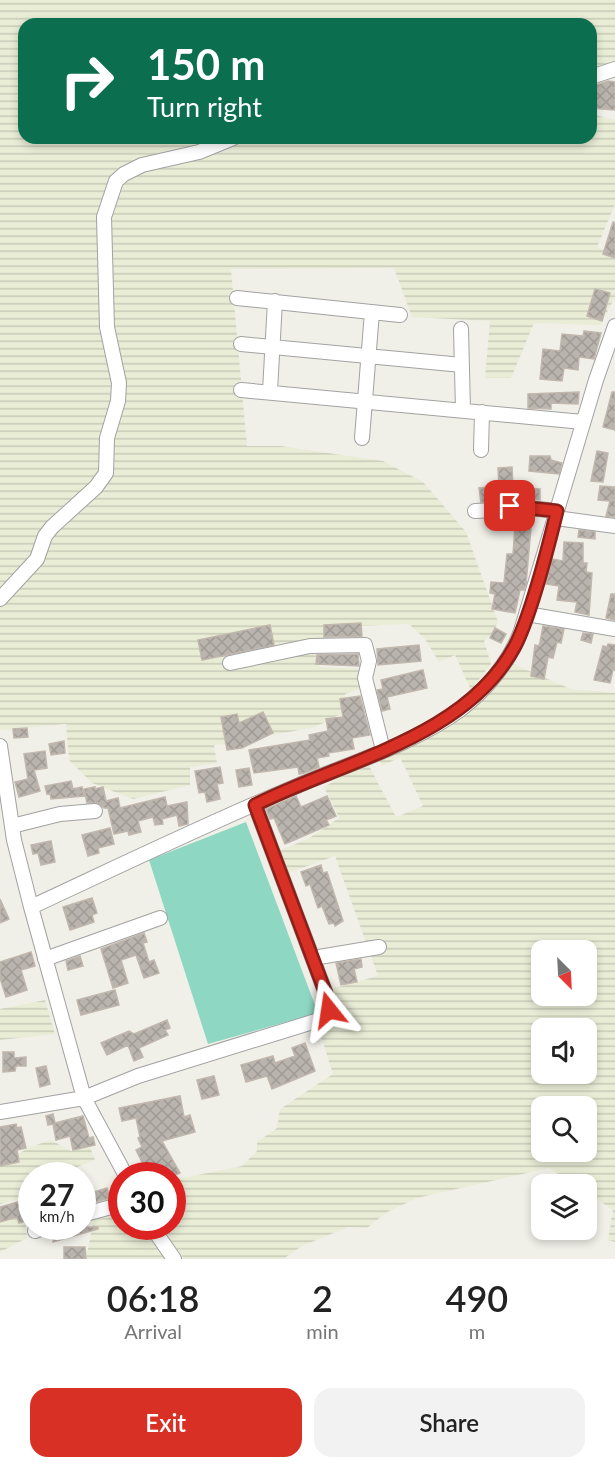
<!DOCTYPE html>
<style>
body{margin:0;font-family:Lato,sans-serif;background:#f2f2f2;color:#222;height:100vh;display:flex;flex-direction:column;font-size:22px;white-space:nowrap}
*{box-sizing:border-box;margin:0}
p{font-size:20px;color:#767676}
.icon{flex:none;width:33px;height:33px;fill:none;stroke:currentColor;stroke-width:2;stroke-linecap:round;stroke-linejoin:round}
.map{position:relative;height:1259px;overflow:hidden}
.side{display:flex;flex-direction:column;background:#fff;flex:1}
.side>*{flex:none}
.hud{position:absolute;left:18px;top:18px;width:579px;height:126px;border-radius:18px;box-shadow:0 3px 9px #0003;background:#0b6e4f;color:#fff;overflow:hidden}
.needle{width:39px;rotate:156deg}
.tools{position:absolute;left:531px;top:940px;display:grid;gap:12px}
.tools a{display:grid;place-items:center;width:66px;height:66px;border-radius:12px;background:#fff;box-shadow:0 3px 9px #0003;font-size:30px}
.speed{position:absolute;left:18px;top:1162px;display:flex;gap:12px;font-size:30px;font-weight:700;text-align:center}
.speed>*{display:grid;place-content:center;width:78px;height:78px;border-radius:50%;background:#fff;box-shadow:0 3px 9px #0003;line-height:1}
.speed small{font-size:15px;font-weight:400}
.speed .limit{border:9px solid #d22;background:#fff;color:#111}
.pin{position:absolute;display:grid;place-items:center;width:51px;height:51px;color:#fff;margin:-26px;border-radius:12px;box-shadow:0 3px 9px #0006}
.me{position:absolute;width:66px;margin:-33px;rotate:345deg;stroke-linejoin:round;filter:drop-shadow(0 0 4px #0008)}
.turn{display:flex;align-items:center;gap:21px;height:126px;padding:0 30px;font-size:27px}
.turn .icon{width:78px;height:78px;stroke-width:2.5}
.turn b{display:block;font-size:42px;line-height:51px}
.eta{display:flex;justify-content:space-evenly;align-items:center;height:102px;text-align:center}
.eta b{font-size:36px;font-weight:600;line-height:42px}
.primary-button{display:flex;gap:12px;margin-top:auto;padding:12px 30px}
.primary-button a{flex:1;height:69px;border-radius:18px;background:#d93025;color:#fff;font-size:24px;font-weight:600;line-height:69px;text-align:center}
.primary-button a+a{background:#f2f2f2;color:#222}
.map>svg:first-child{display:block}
.farmland{fill:url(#farmland-rules);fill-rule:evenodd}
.pitch{fill:#8ed8c3}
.building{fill:url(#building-cross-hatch);stroke:#c1b7ac;stroke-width:1.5}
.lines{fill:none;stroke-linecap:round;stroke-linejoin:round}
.minor-casing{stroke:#a2a2a2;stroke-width:16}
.minor{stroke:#fff;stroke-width:14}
.route-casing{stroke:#8d1f18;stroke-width:15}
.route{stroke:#d93025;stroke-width:10}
</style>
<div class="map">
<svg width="615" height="1259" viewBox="0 0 615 1259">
<defs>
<pattern id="farmland-rules" width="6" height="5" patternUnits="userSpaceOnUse" patternTransform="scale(1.5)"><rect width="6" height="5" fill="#e9edd6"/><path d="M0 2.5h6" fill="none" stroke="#c8cbb7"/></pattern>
<pattern id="building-cross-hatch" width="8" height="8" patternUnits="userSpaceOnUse" patternTransform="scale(1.5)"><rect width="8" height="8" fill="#bab4ae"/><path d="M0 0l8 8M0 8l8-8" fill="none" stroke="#a09a95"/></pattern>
</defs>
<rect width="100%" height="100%" fill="#f0efe8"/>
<!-- farmland -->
<path class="farmland" d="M0 0H615V64L596 67 591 97V24H24V138H591V114L615 120V204L597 247 615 256V297L600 325 534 323 511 378H485L490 321 412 317 394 268 231 269 247 446H280L383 461 423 482 466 532 498 622 492 634 484 641 491 664 471 690 455 655 439 662 425 639 409 624 329 627 320 667 362 669 369 686 345 694V712L315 727 273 735 266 722 222 726 229 744 214 745 217 763 190 767V785L133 799 92 783 69 760 66 724 0 730Z
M504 660 571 689 615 693V1242L608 1240 613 1210 587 1192 586 1185H575L549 1168 417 1198 387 1212 367 1228 348 1227 302 1246 283 1259H184L161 1227H172L173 1180 242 1166 257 1151V1142L277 1128 280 1109 333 1074 319 1030 337 1019 328 990 378 976 335 856 285 874 278 851 308 839 339 818 324 787 367 762 396 817 423 806 400 757 382 766 378 757 464 711ZM542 951H586V996H542ZM542 1029H586V1074H542ZM542 1107H586V1152H542Z
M45 1000 55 1034 0 1040V1009Z
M51 1140 71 1151 90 1147 95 1160 53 1176H32L31 1195 0 1204V1165L30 1147Z
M121 1207 122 1227H147L169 1259H86L94 1218Z
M24 1211 27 1238 0 1252V1220Z"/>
<!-- pitch -->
<path class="pitch" d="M246 822 318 1013 208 1044 149 860Z"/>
<!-- building -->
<path class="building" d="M608 81 615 82V110L591 108 593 86Z
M613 222 615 223V258L603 254Z
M595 289 610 293 602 321 587 316Z
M584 331 601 333 594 359 579 357 578 370 564 368 562 381 540 379 543 349 560 351 562 334 583 336Z
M579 392 578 404 551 403V409L528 408V394Z
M612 392H615V430L603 427Z
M597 451 608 453 603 482 591 481Z
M530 456H550L551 460 562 463 559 474 529 471Z
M512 467 513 487 540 489V500L511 496 490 497V501L481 502 479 488 499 486 498 468Z
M600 486 615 487V517L606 516 610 501 598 500Z
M509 515 532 517 526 584 524 590H520L515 613 492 609 495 594 490 593 491 582 504 583 507 554H513L515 526 509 521Z
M579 530 595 532V539L578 537Z
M564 542 583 543V563H587L586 572 592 573 589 615 575 612 577 602 557 600 559 586 546 584 552 559 563 561Z
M611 594H615V620L606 618Z
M361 623 362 636 324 637V625Z
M270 625 274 645 202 660 198 640Z
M543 626 564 629 561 643 557 642 553 658 548 657 544 679 531 676 535 645 539 646 540 642Z
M495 628 506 634 501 643 490 638Z
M583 633 593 634 591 643 581 640Z
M608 644 615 645V670H613L610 683 594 680 603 646 607 647Z
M419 645 421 661 378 665 377 649Z
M358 654 359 666 316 664 317 655Z
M423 670 427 688 387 697 390 709 382 711 377 690 383 689 381 680Z
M360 696 370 735 352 738 354 749 328 753 329 756 317 758 319 767 304 773 299 774 298 767 254 773 249 750 310 740 309 735 328 731 326 719 343 717 340 699Z
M263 712 273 733 242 748 227 750 221 717 237 714 239 723Z
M27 728 28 737 14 738 13 729Z
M64 741 65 753 51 755 49 744Z
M45 751 47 768 34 770 40 791 19 797 15 782 28 779 24 754Z
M220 767 223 783 217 784 220 799 207 802 205 792 199 793 195 771Z
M249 768 252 785 239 787 236 770Z
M71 781 73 789 82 787 84 796 51 799 50 793 47 794 45 786Z
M95 787V789L103 787 106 801 118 798 120 808 165 797 167 806 187 802 188 824 179 826 177 815 162 819 163 824 155 825 153 817 138 821 141 832 129 835 128 831 114 834 108 808H104L98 803H87L84 789Z
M296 796 301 807 327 796 336 816 326 820 329 825 285 844 274 818 270 819 266 809Z
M110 828 114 844 98 848 99 853 88 856 82 835Z
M51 841 55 862 41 865 38 853 33 854 31 845Z
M321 865 323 873 327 872 343 921 335 926 334 923 329 924 322 906 318 908 310 884 306 886 301 872Z
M92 898 97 913 92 915 94 922 70 930 63 907Z
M0 899 9 919 0 923Z
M144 933 147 942 143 943 149 962 154 960 159 973 144 978 136 955 121 960 128 983 113 988 101 949Z
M31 952 35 966 21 970 27 990 6 997 0 978V962Z
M80 956 83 966 68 970 66 961Z
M361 959 362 967 354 969 357 982 341 985 336 963Z
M115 990 119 1005 81 1015 77 1000Z
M167 1020 170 1028 165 1030 168 1035 139 1048 143 1057 134 1061 128 1045 107 1055 101 1043 129 1031 134 1034Z
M305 1043 315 1071 272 1089 267 1076 246 1082 241 1065 273 1056 275 1063 295 1056 292 1048Z
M3 1052H14V1058L26 1057V1066H16L15 1071 3 1072Z
M46 1066 50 1084 40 1087 36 1068Z
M214 1076 219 1095 202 1099 197 1080Z
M180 1096 184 1117 190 1115 195 1132 162 1141 180 1173 173 1176H149L136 1150 142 1147 138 1138 140 1137 136 1118 122 1121 119 1108Z
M53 1114 55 1123 83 1116 89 1138 93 1137 95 1145 73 1150 70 1136 56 1140 53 1124 48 1125 46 1116Z
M16 1124 17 1128 21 1127 26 1148 17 1150 19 1162 0 1166V1127Z
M107 1188 110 1198 87 1204 84 1195Z
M32 1198V1213L28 1215 29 1220 19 1223 17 1217 0 1222V1207Z
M65 1227H98V1229L53 1242 54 1229Z
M64 1247H85L86 1259H64Z"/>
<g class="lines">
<defs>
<path id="minor" d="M591 77 615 69
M237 298 400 315
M461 329 463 410
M241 344 462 365
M241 390 583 422
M270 391 275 301
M362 438 372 312
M481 450 482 412
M475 511 495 510 510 506 557 511
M556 518 615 526
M0 599 37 559 45 536 52 527 96 487 106 473 107 438 118 401 119 383 107 327 104 217 116 181 124 174 142 165 199 152 233 138
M527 614 615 629
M230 663 310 646 365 645 369 661 365 678 383 750
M0 746 14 840 31 907
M255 805 329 1002 327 1016 319 1020 138 1076 84 1098 31 907C117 867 204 825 292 788 347 764 412 745 461 709 487 689 510 661 521 631L596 380 615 326
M12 826 60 814 95 811
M313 958 379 947
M45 959 160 918
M0 1112 84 1098 126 1176
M82 1215 122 1204
M152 1227 174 1259
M35 1231 45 1227"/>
</defs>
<!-- minor casing -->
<use href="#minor" class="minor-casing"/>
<!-- minor -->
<use href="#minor" class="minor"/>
</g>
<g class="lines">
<defs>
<path id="route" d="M329 1010V1002L255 805C342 761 466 738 515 646 532 613 548 548 557 511L510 506"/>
</defs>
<!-- route casing -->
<use href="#route" class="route-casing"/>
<!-- route -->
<use href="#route" class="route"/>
</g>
</svg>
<div class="tools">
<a><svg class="needle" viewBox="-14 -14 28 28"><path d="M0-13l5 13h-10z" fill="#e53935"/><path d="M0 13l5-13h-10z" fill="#767676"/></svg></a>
<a><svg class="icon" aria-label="sound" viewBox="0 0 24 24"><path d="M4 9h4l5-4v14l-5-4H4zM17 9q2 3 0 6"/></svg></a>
<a><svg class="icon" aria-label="search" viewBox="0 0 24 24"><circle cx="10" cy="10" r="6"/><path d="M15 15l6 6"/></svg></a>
<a><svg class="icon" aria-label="layers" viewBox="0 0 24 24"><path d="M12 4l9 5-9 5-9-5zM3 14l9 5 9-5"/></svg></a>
</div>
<div class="speed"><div>27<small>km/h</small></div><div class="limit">30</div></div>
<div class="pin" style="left:510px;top:506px;background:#d93025"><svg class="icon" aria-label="arrive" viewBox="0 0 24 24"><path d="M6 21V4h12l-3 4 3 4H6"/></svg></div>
<svg class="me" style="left:329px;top:1010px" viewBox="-20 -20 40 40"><path d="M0-17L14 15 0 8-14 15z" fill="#d93025" stroke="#fff" stroke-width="4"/></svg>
<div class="hud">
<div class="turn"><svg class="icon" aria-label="right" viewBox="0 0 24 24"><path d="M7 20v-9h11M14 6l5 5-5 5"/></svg><div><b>150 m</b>Turn right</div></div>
</div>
</div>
<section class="side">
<div class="eta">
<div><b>06:18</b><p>Arrival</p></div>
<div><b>2</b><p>min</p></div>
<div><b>490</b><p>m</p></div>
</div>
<div class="primary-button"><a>Exit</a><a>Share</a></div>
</section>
